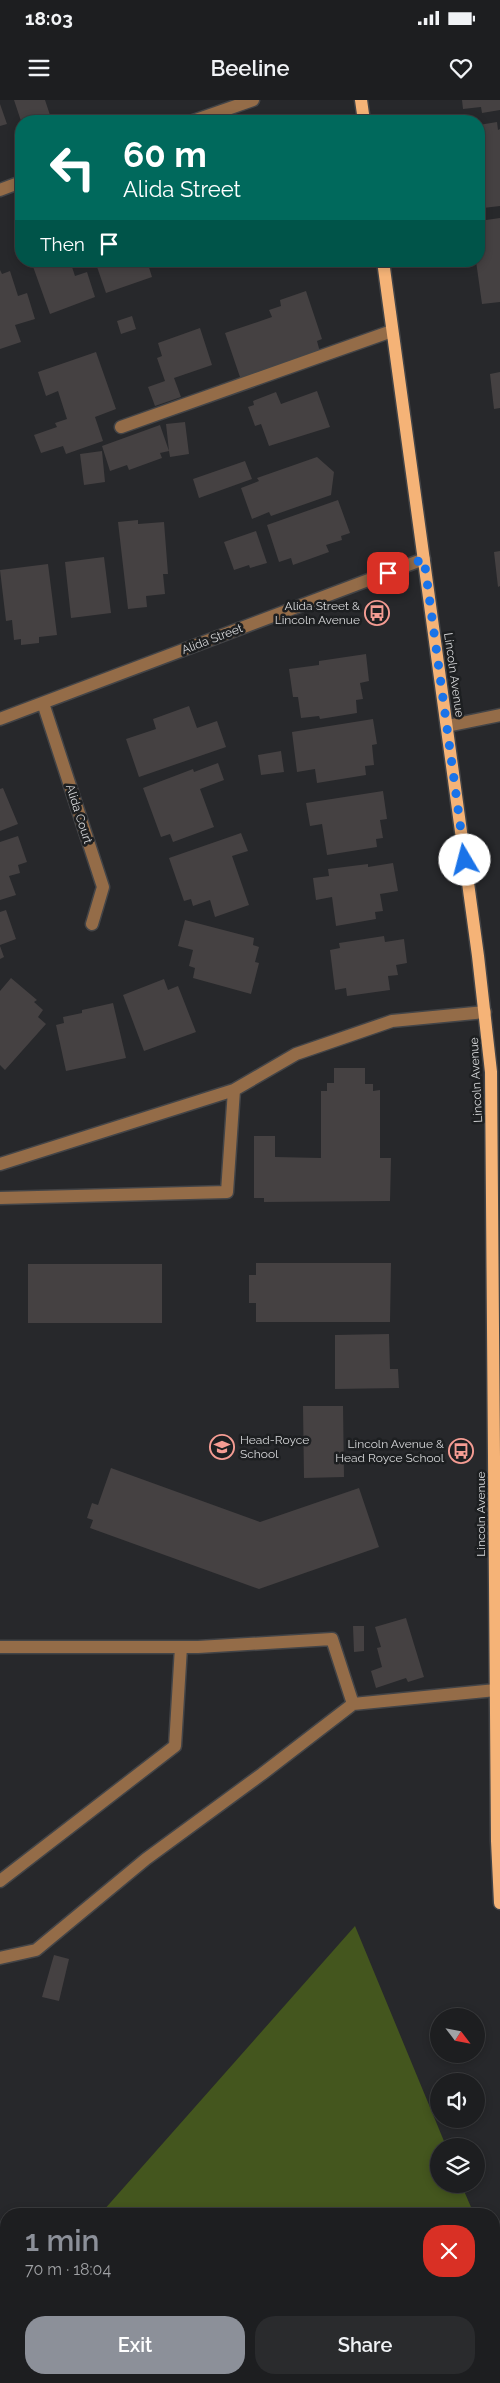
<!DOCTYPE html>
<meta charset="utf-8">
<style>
body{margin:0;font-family:Raleway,sans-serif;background:#2a2b2d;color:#f1f3f6;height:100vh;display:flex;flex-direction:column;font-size:19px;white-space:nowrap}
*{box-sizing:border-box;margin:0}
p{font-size:16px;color:#a0a2a5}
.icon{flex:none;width:28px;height:28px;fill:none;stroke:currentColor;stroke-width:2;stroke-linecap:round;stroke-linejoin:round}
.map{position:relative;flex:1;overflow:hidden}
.side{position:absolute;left:0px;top:2108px;width:500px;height:176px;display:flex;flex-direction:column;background:#1d1e20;border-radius:20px 20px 0 0;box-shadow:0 2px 8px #0003,0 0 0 1px #3b3c3e}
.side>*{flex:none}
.banner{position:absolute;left:15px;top:15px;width:470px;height:152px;border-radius:20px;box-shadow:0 2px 8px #0003,0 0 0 1px #3b3c3e;background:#00695c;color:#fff;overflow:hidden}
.needle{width:32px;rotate:122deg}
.buttons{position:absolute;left:430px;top:1908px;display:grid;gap:10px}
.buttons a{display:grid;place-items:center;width:55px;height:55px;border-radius:50%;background:#1d1e20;box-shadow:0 2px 8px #0003,0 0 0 1px #3b3c3e;font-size:25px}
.pin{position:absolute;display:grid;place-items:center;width:42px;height:42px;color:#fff;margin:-21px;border-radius:10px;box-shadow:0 2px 8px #0006}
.me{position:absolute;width:55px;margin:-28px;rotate:352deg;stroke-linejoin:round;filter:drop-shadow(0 0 4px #0008)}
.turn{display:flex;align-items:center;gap:18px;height:105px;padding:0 25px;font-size:22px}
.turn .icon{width:65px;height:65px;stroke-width:2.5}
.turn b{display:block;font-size:35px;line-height:42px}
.then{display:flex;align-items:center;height:48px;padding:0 25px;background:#0003;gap:10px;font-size:19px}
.round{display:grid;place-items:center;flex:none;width:52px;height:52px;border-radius:20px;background:#2a2b2d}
.overview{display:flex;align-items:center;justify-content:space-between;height:85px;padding:0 25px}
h1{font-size:30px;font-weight:600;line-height:38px;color:#8c9099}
.primary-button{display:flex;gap:10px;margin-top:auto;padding:10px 25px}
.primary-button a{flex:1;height:58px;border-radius:20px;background:#8c9099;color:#fff;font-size:20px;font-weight:600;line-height:58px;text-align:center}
.primary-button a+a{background:#2a2b2d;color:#f1f3f6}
.status{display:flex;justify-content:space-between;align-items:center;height:35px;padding:0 25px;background:#1d1e20;direction:ltr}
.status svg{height:14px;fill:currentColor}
header{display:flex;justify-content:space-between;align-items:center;height:65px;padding:0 25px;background:#1d1e20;font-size:22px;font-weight:600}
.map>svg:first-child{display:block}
.green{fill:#44561e}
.building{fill:#454142}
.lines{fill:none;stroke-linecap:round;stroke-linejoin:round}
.minor-casing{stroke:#434447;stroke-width:15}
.major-casing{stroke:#434447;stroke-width:15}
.minor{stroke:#946c48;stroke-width:12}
.major{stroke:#f5b377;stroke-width:12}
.route{stroke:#1a73e8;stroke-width:9;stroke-dasharray:0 16.2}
.labels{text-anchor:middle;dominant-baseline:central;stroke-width:5;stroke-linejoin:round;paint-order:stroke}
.poi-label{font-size:12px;fill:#d5d6d8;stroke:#1d1f21;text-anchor:end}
.street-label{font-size:12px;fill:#d5d6d8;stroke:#1d1f21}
</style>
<div class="status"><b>18:03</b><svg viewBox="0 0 49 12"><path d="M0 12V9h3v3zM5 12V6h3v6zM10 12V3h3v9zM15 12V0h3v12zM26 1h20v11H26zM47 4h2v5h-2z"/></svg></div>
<header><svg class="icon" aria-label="menu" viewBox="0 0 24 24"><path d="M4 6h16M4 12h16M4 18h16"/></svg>Beeline<svg class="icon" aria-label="heart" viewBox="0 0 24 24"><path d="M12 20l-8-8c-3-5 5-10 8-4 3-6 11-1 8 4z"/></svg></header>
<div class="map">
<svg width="500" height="2283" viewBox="0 0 500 2283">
<rect width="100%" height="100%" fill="#27282b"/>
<!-- green -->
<path class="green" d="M355 1826 446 2046H439V2084H461L474 2114H103V2111Z
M103 2278H221L213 2283H103Z"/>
<!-- building -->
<path class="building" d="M14 0H45L50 15 31 21H21Z
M462 0H500V10L482 13 481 7 463 9Z
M0 4 7 24 0 26Z
M497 22 498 30 500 29V106L483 108 479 82V25Z
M500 118V202L482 204 476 161H479V121Z
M31 161H70L75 176 87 172 95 197 50 214Z
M95 161H147L152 177 106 193Z
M160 161H180V162L162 168Z
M0 170 2 174 10 171 18 196 27 193 35 219 15 225 21 242 0 249Z
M306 191 322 239 317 241 320 252 241 280 225 233 272 217 269 210 281 206 280 200Z
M132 216 136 229 121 234 117 221Z
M200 228 212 265 174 278 181 297 155 306 148 287 165 281 157 258 162 256 158 243Z
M96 252 116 309 95 317 103 341 66 354 63 346 41 353 34 335 57 327 55 323 67 319 58 291 46 296 38 272Z
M500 272V308L494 309 490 274Z
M317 291 330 327 269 346 261 324 255 326 248 307 254 305 253 301 276 292 281 304Z
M185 322 189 354 170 357 169 351 160 353 162 358 129 370 127 365 110 371 102 346 160 325 169 351 166 324Z
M102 351 105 382 84 385 80 354Z
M317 357 334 372 331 395 271 416 269 412 252 419 241 388 259 381 257 378Z
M245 361 252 379 199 398 193 379Z
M338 400 350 433 341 436 342 440 326 445 329 452 293 465 291 458 279 462 267 425Z
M138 420V424L164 422 168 474H163L165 494 146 496 147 507 128 509 118 422Z
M256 431 267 463 250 468 249 465 234 470 224 442Z
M500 451V486L498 487 494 452Z
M104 457 111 513 71 518 65 462Z
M48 464 57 535 39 537V543L21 545V539L14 540 12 520 6 521 0 470Z
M366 554 369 581 360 583 363 599 356 600 357 613 320 619 319 616 301 618 298 597H293L289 569 319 565V561Z
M189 606 197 628 217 621 226 647 139 677 126 639 156 629 153 619Z
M373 619 377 644 372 645 374 665 365 666 366 675 317 683 315 669 297 672 292 632Z
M281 651 284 672 261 675 258 655Z
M218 663 224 680 200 689 214 727 173 742 170 734 161 737 143 688 193 669 194 672Z
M3 688 18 724 0 731V689Z
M383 691 387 719 380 720 383 738 376 739 377 747 327 755 322 724 310 726 306 703Z
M241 733 248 751 232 756 249 805 215 817 210 800 193 806 191 799 184 801 169 758Z
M18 736 27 762 18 765 20 773 9 776 16 795 0 800V742Z
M393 763 398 791 380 794 383 811 375 812 376 819 336 826 332 797 316 800 313 778 329 776 328 769 368 764V767Z
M6 810 16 839 0 845V812Z
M185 820 254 838 253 845 259 847 255 862 259 863 251 894 193 878 195 868 189 866 193 850 178 846Z
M384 836 385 842 404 839 407 863 396 865 398 875 388 876 390 890 347 896 346 888 335 890 330 850 340 848 339 843Z
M0 846 4 857 0 859Z
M11 878 37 900 34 902 43 910 38 917 46 924 5 970 0 965V891Z
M164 879 168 890 178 886 196 932 144 951 123 895Z
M113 903 126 958 66 971 56 925 64 923 63 917 82 913V910Z
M334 968H365V984H373V991L380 990V1058H391L390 1101 264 1102V1098H254V1036H275V1057L321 1058V991H327V983H334Z
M256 1163H391L390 1222H256V1203H249V1175H256Z
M28 1164H162V1223H28Z
M389 1234 390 1269H398L399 1288 335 1289V1235Z
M303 1306H343L344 1377 304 1378Z
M111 1368 260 1422 359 1388 379 1447 259 1489 90 1428 93 1420 87 1418 92 1403 98 1405Z
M406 1518 424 1577 408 1582 406 1578 376 1588 371 1571 382 1567 377 1548 381 1547 375 1527Z
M353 1526H364V1551L354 1552Z
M54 1855 69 1859 59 1901 42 1897Z
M262 2278H436L438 2283H265Z"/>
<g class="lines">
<defs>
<path id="minor" d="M193 21 253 0
M0 90 21 82
M121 327 392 231
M43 603 103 787 92 824
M0 619 424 459
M447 626 500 615
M0 1064 234 990
M0 1098 227 1092 234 990 296 954 392 921 485 912
M0 1547H198L332 1539 353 1604
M0 1781 175 1646 181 1547
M0 1858 36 1850 146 1759 262 1674 353 1604 496 1590"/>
<path id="major" d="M361 0 364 21
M383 161 478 856 491 972 497 1741 500 1803"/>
</defs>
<!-- minor casing -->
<use href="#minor" class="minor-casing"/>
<!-- major casing -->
<use href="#major" class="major-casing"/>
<!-- minor -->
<use href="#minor" class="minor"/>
<!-- major -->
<use href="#major" class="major"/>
</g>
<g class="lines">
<!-- route -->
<path class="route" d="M388 473 424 459 465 760"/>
</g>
<!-- icons -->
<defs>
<symbol id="bus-ring" viewBox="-11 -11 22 22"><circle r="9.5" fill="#1d1f21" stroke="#f59c93" stroke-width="1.5"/><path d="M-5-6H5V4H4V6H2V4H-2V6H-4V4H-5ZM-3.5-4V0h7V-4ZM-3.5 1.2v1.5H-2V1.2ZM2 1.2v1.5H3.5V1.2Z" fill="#f59c93"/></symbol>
<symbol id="school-ring" viewBox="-11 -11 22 22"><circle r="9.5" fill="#1d1f21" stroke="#f59c93" stroke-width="1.5"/><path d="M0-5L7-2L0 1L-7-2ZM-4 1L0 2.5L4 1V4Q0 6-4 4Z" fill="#f59c93"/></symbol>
</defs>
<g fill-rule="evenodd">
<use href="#bus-ring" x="363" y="499" width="28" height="28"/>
<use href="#school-ring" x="208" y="1333" width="28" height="28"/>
<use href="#bus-ring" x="447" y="1337" width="28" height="28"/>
</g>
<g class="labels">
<!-- poi labels -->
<g class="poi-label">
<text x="360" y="506">Alida Street &amp;<tspan x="360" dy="14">Lincoln Avenue</tspan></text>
<text x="240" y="1340" text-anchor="start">Head-Royce<tspan x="240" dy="14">School</tspan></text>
<text x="444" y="1344">Lincoln Avenue &amp;<tspan x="444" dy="14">Head Royce School</tspan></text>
</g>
<!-- street labels -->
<g class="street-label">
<text transform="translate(212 539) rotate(-21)">Alida Street</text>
<text transform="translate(454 575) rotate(82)">Lincoln Avenue</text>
<text transform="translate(79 714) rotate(72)">Alida Court</text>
<text transform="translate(476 980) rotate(-93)">Lincoln Avenue</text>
<text transform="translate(481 1414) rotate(-90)">Lincoln Avenue</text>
</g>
</g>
</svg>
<div class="buttons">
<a><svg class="needle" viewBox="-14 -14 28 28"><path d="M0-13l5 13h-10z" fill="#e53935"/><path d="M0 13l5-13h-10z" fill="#a0a2a5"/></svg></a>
<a><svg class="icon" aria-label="sound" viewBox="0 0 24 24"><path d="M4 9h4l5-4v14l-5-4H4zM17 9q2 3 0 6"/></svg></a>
<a><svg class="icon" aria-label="layers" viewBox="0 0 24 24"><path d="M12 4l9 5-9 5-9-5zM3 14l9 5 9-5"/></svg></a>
</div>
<div class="pin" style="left:388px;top:473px;background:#d93025"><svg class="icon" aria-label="arrive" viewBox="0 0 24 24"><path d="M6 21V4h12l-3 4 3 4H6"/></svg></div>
<svg class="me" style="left:465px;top:760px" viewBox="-20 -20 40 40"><circle r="19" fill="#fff"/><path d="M0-13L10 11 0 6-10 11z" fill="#1a73e8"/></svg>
<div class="banner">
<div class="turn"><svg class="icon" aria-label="left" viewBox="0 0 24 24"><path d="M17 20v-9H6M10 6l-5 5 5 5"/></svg><div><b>60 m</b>Alida Street</div></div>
<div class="then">Then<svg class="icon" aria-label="arrive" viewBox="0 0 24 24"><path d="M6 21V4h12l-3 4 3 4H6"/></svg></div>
</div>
<section class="side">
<div class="overview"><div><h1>1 min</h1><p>70 m · 18:04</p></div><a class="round" style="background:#d93025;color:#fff"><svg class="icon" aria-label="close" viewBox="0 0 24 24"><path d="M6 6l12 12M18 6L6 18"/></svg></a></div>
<div class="primary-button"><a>Exit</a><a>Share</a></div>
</section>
</div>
